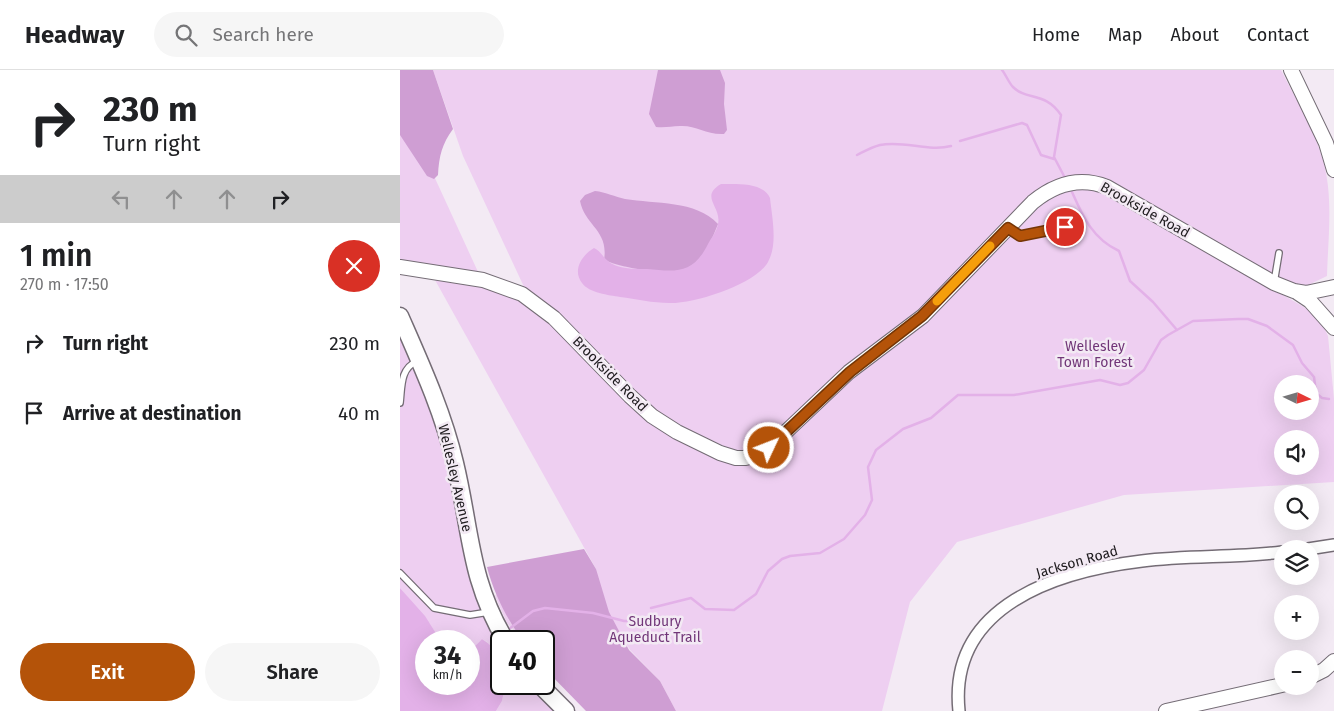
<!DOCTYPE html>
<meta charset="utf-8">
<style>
body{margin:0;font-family:"Fira Sans",sans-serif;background:#f6f6f6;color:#202124;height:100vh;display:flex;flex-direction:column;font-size:19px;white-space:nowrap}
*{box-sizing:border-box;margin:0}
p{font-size:16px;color:#757577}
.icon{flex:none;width:28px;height:28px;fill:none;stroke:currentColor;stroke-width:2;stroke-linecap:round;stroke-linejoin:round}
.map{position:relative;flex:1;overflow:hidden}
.details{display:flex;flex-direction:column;background:#fff;width:400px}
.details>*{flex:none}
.top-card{background:#fff;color:#202124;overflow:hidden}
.needle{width:32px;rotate:95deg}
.controls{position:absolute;left:874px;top:305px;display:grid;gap:10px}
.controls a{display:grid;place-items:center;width:45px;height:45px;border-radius:50%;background:#fff;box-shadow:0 5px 20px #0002;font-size:25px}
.speed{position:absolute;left:15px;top:560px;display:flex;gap:10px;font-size:25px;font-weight:700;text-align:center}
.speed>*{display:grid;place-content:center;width:65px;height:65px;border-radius:50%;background:#fff;box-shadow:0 5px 20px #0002;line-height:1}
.speed small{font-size:12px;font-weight:400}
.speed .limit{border:2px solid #111;border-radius:8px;background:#fff;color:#111}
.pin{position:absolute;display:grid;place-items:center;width:42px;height:42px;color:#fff;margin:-21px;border:2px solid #fff;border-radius:50%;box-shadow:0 1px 5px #0007}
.me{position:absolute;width:55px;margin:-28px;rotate:47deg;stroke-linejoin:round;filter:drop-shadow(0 0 4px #0008)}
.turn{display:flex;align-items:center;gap:18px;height:105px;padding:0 20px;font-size:22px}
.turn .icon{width:65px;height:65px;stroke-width:2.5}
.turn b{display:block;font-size:35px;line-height:42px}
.lanes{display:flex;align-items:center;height:48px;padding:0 20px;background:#0003;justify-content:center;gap:25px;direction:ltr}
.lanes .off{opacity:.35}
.round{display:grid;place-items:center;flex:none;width:52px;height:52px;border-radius:26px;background:#f6f6f6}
.headline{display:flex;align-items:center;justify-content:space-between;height:85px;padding:0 20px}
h1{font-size:30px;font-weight:600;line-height:38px}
.button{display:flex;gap:10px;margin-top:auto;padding:10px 20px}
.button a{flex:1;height:58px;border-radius:30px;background:#b45309;color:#fff;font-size:20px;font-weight:600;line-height:58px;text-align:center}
.button a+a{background:#f6f6f6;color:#202124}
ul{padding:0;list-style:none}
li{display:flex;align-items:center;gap:15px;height:70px;padding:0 20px}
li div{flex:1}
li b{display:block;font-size:19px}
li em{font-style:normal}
header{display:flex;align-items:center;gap:30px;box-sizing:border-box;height:70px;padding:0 25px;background:#fff;border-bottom:1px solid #e0e0e0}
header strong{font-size:24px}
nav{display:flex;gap:28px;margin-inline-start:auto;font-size:18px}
.search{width:350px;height:45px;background:#f6f6f6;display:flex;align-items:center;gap:12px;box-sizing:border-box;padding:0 18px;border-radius:28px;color:#757577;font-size:19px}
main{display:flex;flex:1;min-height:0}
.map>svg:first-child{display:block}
.green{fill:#eecff1;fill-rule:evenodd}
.forest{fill:#cf9ed3}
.water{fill:#e3b1e8}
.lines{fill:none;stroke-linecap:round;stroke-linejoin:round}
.stream{stroke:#e3b1e8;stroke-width:2.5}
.service-casing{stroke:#746c75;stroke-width:8}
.minor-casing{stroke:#746c75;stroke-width:14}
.tertiary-casing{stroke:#746c75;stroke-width:16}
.secondary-casing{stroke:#746c75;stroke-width:19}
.service{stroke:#fff;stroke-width:5.5}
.minor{stroke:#fff;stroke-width:11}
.tertiary{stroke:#fff;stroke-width:14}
.secondary{stroke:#fff;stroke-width:16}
.route-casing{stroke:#753606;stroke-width:12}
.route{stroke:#b45309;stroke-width:9}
.slow{stroke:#f59e0b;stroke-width:9}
.labels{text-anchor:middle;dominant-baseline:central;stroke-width:5;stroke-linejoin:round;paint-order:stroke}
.street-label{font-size:14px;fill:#1e1b1e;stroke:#f3eaf4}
.park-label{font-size:14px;fill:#713678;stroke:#f3eaf4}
</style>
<header>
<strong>Headway</strong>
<div class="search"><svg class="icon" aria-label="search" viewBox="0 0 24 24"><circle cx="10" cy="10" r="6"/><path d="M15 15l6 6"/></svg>Search here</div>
<nav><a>Home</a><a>Map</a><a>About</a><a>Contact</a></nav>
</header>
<main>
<section class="details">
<div class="top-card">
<div class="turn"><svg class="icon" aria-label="right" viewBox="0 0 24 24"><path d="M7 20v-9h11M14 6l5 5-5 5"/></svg><div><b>230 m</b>Turn right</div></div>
<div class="lanes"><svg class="icon off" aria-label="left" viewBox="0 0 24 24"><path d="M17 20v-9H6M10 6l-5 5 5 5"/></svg><svg class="icon off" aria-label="ahead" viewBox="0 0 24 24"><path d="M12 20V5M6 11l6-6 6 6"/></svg><svg class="icon off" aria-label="ahead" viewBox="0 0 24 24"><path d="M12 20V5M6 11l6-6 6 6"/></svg><svg class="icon" aria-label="right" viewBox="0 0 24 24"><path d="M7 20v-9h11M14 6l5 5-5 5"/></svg></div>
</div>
<div class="headline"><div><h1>1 min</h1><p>270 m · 17:50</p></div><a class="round" style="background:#d93025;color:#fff"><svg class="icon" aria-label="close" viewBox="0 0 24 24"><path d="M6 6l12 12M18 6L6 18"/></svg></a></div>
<ul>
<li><svg class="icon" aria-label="right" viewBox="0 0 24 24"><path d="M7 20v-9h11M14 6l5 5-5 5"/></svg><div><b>Turn right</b></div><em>230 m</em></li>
<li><svg class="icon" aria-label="arrive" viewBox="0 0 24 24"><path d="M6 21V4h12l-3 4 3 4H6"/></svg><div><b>Arrive at destination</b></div><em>40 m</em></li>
</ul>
<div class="button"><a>Exit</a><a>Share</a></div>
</section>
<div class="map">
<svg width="934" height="641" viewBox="0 0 934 641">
<rect width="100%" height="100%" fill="#f3eaf4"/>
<!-- green -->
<path class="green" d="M33 0H881C895 28 913 57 922 87 934 125 928 167 927 206L904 217 896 216 866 203 710 111 684 105 662 108 518 241 454 290 374 366 362 375 337 382 280 357 241 329 150 237 125 219 63 86Z
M0 32 79 204 0 190Z
M677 118 694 119 712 126 909 240 923 255 928 266 934 329V412L724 425 557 472 510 532 482 641H276L260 611 230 580 221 565 124 571 107 553 95 526 99 521 196 499 35 210 91 219 121 231 158 260 225 330 249 351 358 391 382 375 454 306 513 262 637 137 656 124ZM882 314H910V341H882ZM882 369H910V396H882Z
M0 262 32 343 101 571V593L87 572 82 569 69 582V571H41L30 554 0 518Z
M105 614H138L165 641H96L102 631Z"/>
<!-- forest -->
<path class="forest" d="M0 0H33L53 59C42 74 39 86 38 105L34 109 27 106 0 65Z
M258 0H320L325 13 324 34 327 60 324 64C306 65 296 55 280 56 271 56 266 58 256 57L249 44Z
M195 121C206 122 215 127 225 129 255 134 296 130 318 154 312 169 304 190 288 198 271 207 222 198 204 190 209 160 185 156 180 131L185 125Z
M184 479 196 499 209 542 229 580 260 611 276 641H186L144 598V571H123C107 549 94 524 87 497Z"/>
<!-- water -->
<path class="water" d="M321 114C337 114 363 112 370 128 372 147 378 174 368 192 356 214 294 234 269 233 253 233 236 229 220 227 209 225 189 223 182 213 172 200 182 185 194 178 202 181 203 191 217 196 226 199 237 199 247 199 277 202 293 204 308 174 311 168 317 161 318 154 322 137 299 127 321 114Z
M0 518 25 546 41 571H26V614H69V582L82 569C99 579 101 595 101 614H105V616L102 631 96 641H0Z"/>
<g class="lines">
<!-- stream -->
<path class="stream" d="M602 0C606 5 609 13 613 17 627 31 645 21 661 45L654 87 664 106
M560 71 622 53 627 55 641 85 654 89
M457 85C465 81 472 77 480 75 504 70 528 82 551 76
M672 122C683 147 693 169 719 181L730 211 753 232 777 260
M251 538 291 528 305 539 334 540 356 524 368 501 382 489 390 486 420 483 444 469 465 445 472 430 468 397 476 380 503 359 531 348 558 325H614L700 310 720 315 728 313 744 300 761 270 768 265 793 251 838 249H848L867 256 893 275 902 293 914 307 916 323 922 328 929 329
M109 559 133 541 145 538 193 543 224 551H230L239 547"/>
<defs>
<path id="service" d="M608 158 618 166 650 160 660 166H665L667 163 665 157 650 160
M874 213 879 183
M0 333C2 316 0 299 17 291
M0 503 34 538 70 545 89 542"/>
<path id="minor" d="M908 479 934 475
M559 641C548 535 658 501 742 491 789 485 836 488 882 482"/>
<path id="tertiary" d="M891 0 926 73 934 100
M0 197 83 210 122 224 154 248 230 326 252 346 277 362 320 383 336 388H346L360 383 373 374 449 302 523 246 633 132C655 114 679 106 707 117L874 213 894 221 906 223 934 217
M895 221 910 231 934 258
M910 607 924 600 934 591
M766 641 882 615"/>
<path id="secondary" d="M0 246C21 294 43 342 55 393 71 459 69 510 106 571
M139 614 166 641"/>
</defs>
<!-- service casing -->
<use href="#service" class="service-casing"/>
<!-- minor casing -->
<use href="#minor" class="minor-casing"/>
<!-- tertiary casing -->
<use href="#tertiary" class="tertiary-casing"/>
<!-- secondary casing -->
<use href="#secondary" class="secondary-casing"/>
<!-- service -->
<use href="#service" class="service"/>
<!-- minor -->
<use href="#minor" class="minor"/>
<!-- tertiary -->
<use href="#tertiary" class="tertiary"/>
<!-- secondary -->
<use href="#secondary" class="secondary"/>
</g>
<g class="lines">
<defs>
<path id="route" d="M369 378 450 302 522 246 608 158 620 166 665 157"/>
</defs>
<!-- route casing -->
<use href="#route" class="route-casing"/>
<!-- route -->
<use href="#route" class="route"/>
<!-- slow -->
<path class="slow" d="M537 231 590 176"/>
</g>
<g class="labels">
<!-- street labels -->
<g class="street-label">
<text transform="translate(745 140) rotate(29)">Brookside Road</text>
<text transform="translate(210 304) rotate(45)">Brookside Road</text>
<text transform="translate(55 408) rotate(77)">Wellesley Avenue</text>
<text transform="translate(677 492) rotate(-16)">Jackson Road</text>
</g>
<!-- park labels -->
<g class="park-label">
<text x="695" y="276">Wellesley<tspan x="695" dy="16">Town Forest</tspan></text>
<text x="255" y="551">Sudbury<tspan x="255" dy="16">Aqueduct Trail</tspan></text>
</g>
</g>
</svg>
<div class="controls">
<a><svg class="needle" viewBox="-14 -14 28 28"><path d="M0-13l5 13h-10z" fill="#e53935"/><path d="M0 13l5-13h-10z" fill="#757577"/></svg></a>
<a><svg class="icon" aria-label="sound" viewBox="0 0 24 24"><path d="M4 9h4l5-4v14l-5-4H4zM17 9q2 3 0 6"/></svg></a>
<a><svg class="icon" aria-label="search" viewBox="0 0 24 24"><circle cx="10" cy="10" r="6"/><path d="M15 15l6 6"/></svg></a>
<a><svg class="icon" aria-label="layers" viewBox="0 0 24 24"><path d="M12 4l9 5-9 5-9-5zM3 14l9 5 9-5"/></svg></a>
<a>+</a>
<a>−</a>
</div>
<div class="speed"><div>34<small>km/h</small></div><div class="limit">40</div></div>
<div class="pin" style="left:665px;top:157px;background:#d93025"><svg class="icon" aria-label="arrive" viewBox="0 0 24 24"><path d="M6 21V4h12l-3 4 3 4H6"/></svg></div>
<svg class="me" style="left:369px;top:378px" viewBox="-20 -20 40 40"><circle r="17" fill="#b45309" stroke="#fff" stroke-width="3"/><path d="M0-11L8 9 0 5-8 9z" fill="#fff"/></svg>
</div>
</main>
